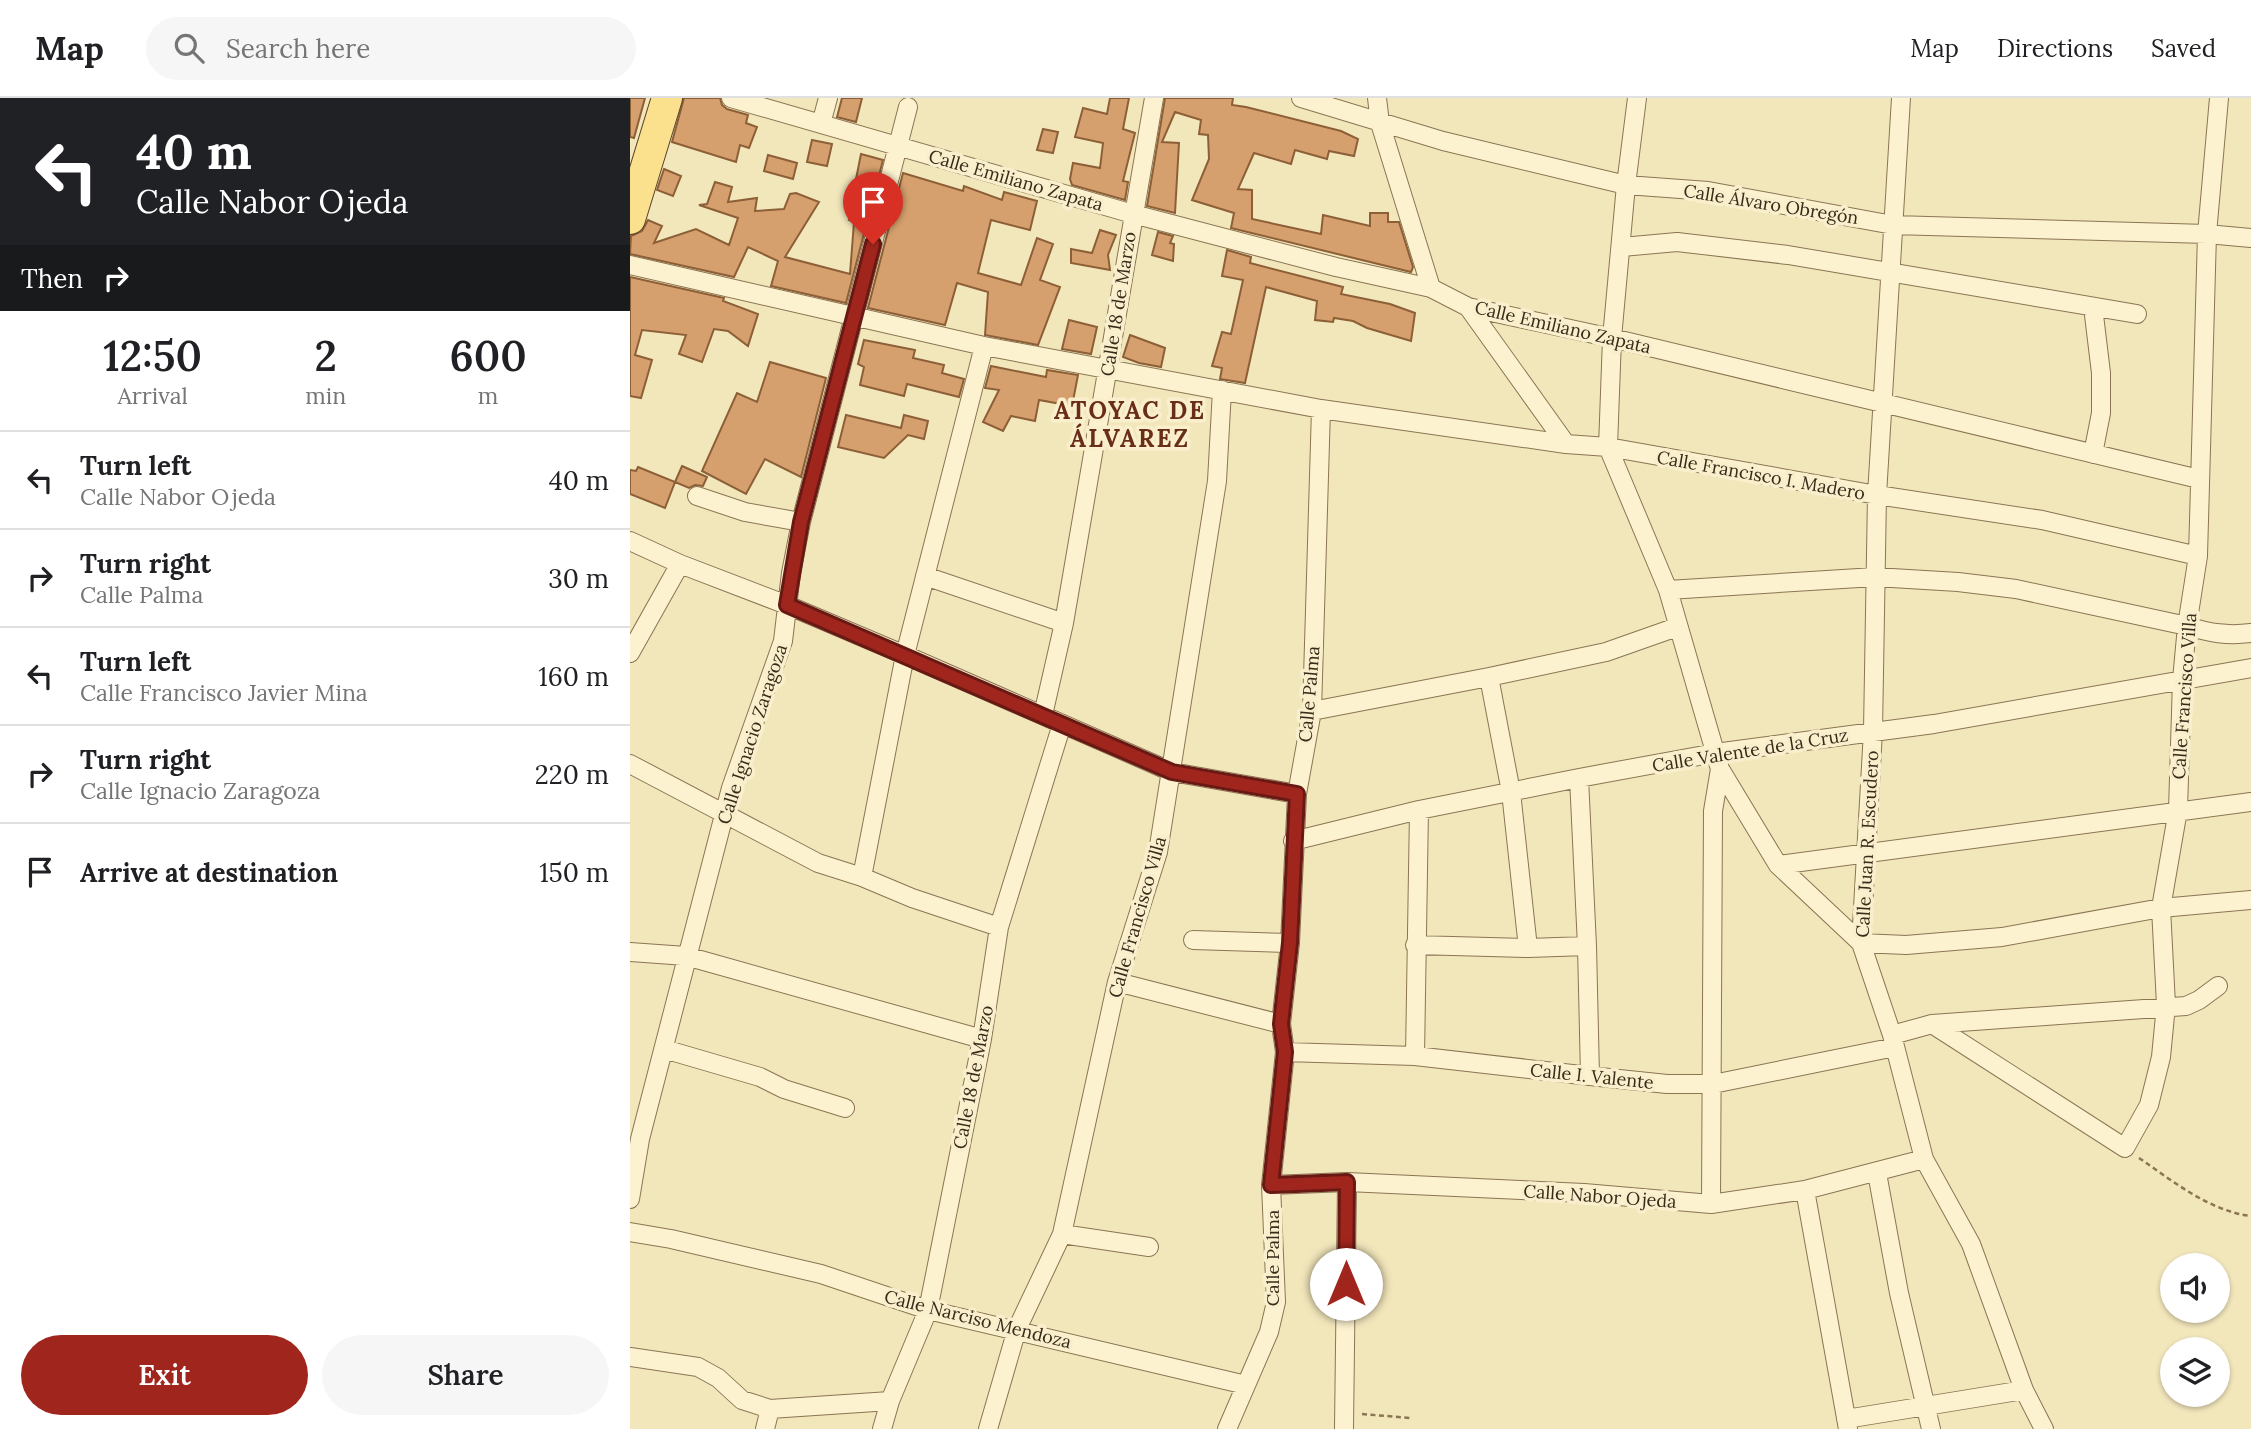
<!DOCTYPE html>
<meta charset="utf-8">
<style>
body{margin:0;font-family:Lora,serif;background:#f6f6f6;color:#202124;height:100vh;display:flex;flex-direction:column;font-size:26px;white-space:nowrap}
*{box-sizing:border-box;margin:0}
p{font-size:23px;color:#757577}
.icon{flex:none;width:38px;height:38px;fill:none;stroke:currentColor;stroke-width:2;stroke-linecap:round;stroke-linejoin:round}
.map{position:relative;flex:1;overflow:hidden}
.sheet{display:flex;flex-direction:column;background:#fff;width:630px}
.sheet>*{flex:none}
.guide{background:#202124;color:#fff;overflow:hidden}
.fabs{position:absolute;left:1530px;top:1155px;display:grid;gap:14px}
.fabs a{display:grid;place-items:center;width:70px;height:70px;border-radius:50%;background:#fff;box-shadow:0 2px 5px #0004;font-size:35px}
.pin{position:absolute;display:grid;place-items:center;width:60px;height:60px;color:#fff;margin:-72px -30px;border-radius:50% 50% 50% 0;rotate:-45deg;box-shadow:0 0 7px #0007}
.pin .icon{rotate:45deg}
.me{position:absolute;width:77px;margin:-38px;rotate:0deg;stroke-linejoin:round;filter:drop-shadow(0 0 5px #0008)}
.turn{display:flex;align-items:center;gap:24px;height:147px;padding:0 21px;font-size:32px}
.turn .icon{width:91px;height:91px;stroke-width:2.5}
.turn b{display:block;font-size:49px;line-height:60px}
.then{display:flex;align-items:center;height:66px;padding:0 21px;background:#0003;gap:14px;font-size:26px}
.eta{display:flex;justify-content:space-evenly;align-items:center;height:119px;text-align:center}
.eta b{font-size:42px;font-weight:600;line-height:49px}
.action{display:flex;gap:14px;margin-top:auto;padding:14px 21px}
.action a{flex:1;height:80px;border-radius:42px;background:#a0261d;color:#fff;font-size:28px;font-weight:600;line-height:80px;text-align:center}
.action a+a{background:#f6f6f6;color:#202124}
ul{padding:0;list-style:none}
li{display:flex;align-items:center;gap:21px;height:98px;padding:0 21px;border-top:2px solid #e0e0e0}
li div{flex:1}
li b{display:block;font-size:26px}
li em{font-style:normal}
header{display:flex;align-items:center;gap:42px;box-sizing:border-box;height:98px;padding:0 35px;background:#fff;border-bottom:2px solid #e0e0e0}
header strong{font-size:33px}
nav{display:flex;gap:38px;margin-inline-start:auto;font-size:24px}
.search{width:490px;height:63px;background:#f6f6f6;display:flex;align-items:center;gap:18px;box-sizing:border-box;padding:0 24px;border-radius:38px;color:#757577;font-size:26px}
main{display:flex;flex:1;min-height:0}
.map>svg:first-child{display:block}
.building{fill:#d5a06d;stroke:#8d5f37;stroke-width:2}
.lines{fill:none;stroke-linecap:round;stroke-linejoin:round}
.street-casing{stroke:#8b7553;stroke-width:20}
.primary-casing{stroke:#584228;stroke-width:32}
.path{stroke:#8b7553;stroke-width:2.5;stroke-dasharray:5 3.5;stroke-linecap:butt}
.street{stroke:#fcf2cf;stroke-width:18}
.primary{stroke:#fbe18e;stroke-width:30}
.route-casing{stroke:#681913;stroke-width:18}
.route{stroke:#a0261d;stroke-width:12}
.labels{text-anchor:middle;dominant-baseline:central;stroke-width:7;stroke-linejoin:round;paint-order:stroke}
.street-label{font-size:18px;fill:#392b1a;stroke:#f9efcc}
.district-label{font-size:24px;font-weight:bold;letter-spacing:2px;fill:#6a2d15;stroke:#f9efcc}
</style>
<header>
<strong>Map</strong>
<div class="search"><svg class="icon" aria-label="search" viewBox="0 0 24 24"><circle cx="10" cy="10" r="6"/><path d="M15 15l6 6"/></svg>Search here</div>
<nav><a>Map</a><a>Directions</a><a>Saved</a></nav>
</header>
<main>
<section class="sheet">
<div class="guide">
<div class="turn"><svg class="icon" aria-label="left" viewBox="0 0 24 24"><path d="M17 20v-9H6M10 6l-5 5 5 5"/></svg><div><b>40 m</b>Calle Nabor Ojeda</div></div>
<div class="then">Then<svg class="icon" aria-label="right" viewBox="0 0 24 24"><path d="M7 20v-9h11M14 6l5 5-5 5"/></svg></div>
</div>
<div class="eta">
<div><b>12:50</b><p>Arrival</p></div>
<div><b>2</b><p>min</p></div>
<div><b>600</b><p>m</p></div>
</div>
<ul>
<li><svg class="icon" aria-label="left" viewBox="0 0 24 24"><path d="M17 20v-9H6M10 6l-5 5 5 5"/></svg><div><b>Turn left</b><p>Calle Nabor Ojeda</p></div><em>40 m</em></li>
<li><svg class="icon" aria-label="right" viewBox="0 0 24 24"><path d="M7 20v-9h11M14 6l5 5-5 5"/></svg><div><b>Turn right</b><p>Calle Palma</p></div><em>30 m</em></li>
<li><svg class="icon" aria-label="left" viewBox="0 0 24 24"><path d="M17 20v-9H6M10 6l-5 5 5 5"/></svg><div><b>Turn left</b><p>Calle Francisco Javier Mina</p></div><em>160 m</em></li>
<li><svg class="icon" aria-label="right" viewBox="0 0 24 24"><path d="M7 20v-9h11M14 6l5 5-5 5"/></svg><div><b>Turn right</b><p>Calle Ignacio Zaragoza</p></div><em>220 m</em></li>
<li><svg class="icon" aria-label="arrive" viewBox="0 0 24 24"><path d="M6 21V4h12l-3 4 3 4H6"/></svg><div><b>Arrive at destination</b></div><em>150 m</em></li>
</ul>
<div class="action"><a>Exit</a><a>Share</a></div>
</section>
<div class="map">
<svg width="1621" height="1331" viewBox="0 0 1621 1331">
<rect width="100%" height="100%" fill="#f2e6bb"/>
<!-- building -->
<path class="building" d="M0 0H15L4 40 0 39Z
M54 0H90L92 7 97 11 118 17 116 25 127 29 119 50 110 47 106 64 42 44Z
M212 0H232L226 24 207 19Z
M480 0H499L493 31 505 35 493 83 498 84 495 102 442 87 440 81 443 65 470 70 473 45 445 39 453 10 477 16Z
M535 0H603L602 7 616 9 711 33 728 41 724 58 699 53 697 61 665 52 661 66 624 55 608 91 622 92V121L691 136 693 117 740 128V115H758V124H769L783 169 781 174 601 130 604 115 562 102 579 61 578 37 569 36 571 22 545 14 532 44 549 45 545 115 517 108Z
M413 31 428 34 423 55 407 52Z
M182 42 202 46 197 68 177 64Z
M231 56 253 62 216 205 141 188 148 163 118 149 104 179 0 156 1 138 12 133 18 122 32 128 24 145 66 131 99 147 108 120 69 107 77 106 85 84 102 89 98 104 127 100 125 113 154 111 160 96 166 95 189 104 155 159 220 176 224 124 219 122 234 89 225 86Z
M138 57 167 65 163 81 134 73Z
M34 71 51 78 43 98 27 92Z
M273 75 333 93 334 88 372 102 374 94 407 103 400 132 361 122 348 175 391 187 407 140 423 146 410 182 430 189 408 247 355 237 358 194 327 185 315 227 238 210Z
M470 132 486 137 478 157 480 172 441 165V151L462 155Z
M528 134 543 138 540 145 544 146 543 163 522 157Z
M597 152 621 159 620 165 713 189 711 196 760 206 785 215 781 243 737 230 723 223 704 220 703 224 685 222 687 203 636 189 615 285 590 281 592 270 582 268 592 234 601 236 613 182 592 178Z
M0 179 94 200 93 203 128 216 118 248 98 233 84 231 72 264 49 256 56 237 12 232 5 257 22 262 11 300 0 298Z
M439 222 467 229 461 256 432 251Z
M500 237 535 250 531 269 509 265 493 259Z
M234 242 285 252 283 260 314 267 312 275 334 281 329 299 277 286 274 298 230 287 234 269 228 266Z
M140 264 196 280 171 379 135 361 116 396 72 373 107 295 127 304Z
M361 268 416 279 417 272 448 277 442 308 409 302 405 323 381 318 373 333 353 324 369 292 355 290Z
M216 317 271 330 274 317 298 323 294 341 278 337 254 360 208 349Z
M52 368 77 379 73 388 65 387 59 390 45 384Z
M8 369 45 384 35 410 0 396V372L6 373Z"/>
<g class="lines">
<defs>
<path id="street" d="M101 0 503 116 706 169 801 190 838 209 982 240 1569 381
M671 0 813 43 996 87 1078 93 1263 127 1577 136 1621 140
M747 0 750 25 801 190
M1007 0 996 87 982 240 978 349 1038 492 1090 671 1148 767 1231 845
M1271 0 1247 397 1243 633 1231 845 1262 937 1294 1061 1341 1146 1394 1292 1414 1331
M191 26 198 0
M992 149 1047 144 1158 157 1507 216
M0 167 354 248 691 311 936 346 978 349 1247 397 1412 422 1568 458
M838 209 936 346
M1463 356 1471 315V275L1463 209
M67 398 115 414 171 424
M0 443 50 466 157 507 275 557 542 674 667 696
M295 478 434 525
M1038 492 1245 479 1328 484 1386 491 1557 528C1580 535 1597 538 1621 535
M0 555 50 466
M859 579 881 694 898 850
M682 613 859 579 976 554 1047 529
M413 617 434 525 524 0
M0 666 188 765 232 779 282 800 369 829
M949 680 957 848 960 978
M663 743 789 712 949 680 1085 655 1304 626 1621 570
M1148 767 1621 704
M232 779 275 557 354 248
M563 842 660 845
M1231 845 1276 847 1372 839 1531 810 1621 802
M785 847 898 850 957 848
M0 854 56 858 352 941
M487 884 651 926
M1302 926 1495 1050 1519 1007 1531 959 1536 907 1531 810 1548 712 1552 582 1557 528 1568 458 1577 136 1589 0
M1262 937 1302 926 1556 908 1569 902 1588 888
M34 951 130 979 154 991 215 1010
M655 954 785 958 960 978 1037 986H1083L1265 949
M785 958 789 712
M1247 1075 1269 1195 1301 1331
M641 1087 717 1084 954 1095 1081 1106 1175 1092 1294 1061
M1175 1092 1218 1331
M0 1101 10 1041 101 690 153 543 161 475 171 424 278 9
M1081 1106 1083 713 1090 671
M0 1134 41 1141 191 1176 298 1212 616 1287
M432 1136 519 1149
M0 1259 68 1269 88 1280 112 1302 140 1311 260 1303
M1216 1321 1394 1292
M135 1331 140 1311
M252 1331 260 1303 298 1212 352 941 369 829 432 626
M358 1331 387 1231 432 1136 487 884 528 754 587 383 592 292
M597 1331 639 1234 646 1204 641 1087 655 954 651 926 660 845 667 696 682 613 691 311
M714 1331 717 1084"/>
<path id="primary" d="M0 121 37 0"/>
</defs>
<!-- street casing -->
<use href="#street" class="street-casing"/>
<!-- primary casing -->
<use href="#primary" class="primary-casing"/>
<!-- path -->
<path class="path" d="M1509 1060C1543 1083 1579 1113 1621 1118
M732 1316 780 1320"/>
<!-- street -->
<use href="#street" class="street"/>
<!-- primary -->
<use href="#primary" class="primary"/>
</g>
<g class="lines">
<defs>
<path id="route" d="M243 146 171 424 157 507 542 674 667 696 660 845 651 926 655 954 641 1087 717 1084 716 1186"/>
</defs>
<!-- route casing -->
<use href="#route" class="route-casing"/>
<!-- route -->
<use href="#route" class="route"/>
</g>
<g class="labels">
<!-- street labels -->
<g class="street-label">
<text transform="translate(386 82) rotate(16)">Calle Emiliano Zapata</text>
<text transform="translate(1141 106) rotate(9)">Calle Álvaro Obregón</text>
<text transform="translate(488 206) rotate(-81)">Calle 18 de Marzo</text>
<text transform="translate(933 229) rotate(13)">Calle Emiliano Zapata</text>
<text transform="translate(1131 377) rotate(10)">Calle Francisco I. Madero</text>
<text transform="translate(679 596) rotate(-85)">Calle Palma</text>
<text transform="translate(1554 598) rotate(-86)">Calle Francisco Villa</text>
<text transform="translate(122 636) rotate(-72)">Calle Ignacio Zaragoza</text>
<text transform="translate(1120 652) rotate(-9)">Calle Valente de la Cruz</text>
<text transform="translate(1237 746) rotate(-87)">Calle Juan R. Escudero</text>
<text transform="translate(507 819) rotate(-74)">Calle Francisco Villa</text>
<text transform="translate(962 978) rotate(6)">Calle I. Valente</text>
<text transform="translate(343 979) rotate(-79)">Calle 18 de Marzo</text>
<text transform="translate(970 1098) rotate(4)">Calle Nabor Ojeda</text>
<text transform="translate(642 1160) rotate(-90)">Calle Palma</text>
<text transform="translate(348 1221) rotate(14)">Calle Narciso Mendoza</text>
</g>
<!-- district labels -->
<g class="district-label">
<text x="500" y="312">ATOYAC DE<tspan x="500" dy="28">ÁLVAREZ</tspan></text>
</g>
</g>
</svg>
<div class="fabs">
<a><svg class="icon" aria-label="sound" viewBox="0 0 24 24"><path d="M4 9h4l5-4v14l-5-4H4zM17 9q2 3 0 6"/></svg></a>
<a><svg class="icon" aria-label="layers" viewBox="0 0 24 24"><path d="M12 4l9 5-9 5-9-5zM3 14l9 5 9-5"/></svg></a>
</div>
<div class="pin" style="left:243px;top:146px;background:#d93025"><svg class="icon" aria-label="arrive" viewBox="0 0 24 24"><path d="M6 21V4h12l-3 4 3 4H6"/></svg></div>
<svg class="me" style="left:716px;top:1186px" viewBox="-20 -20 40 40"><circle r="19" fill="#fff"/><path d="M0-13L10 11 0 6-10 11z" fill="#a0261d"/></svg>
</div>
</main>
